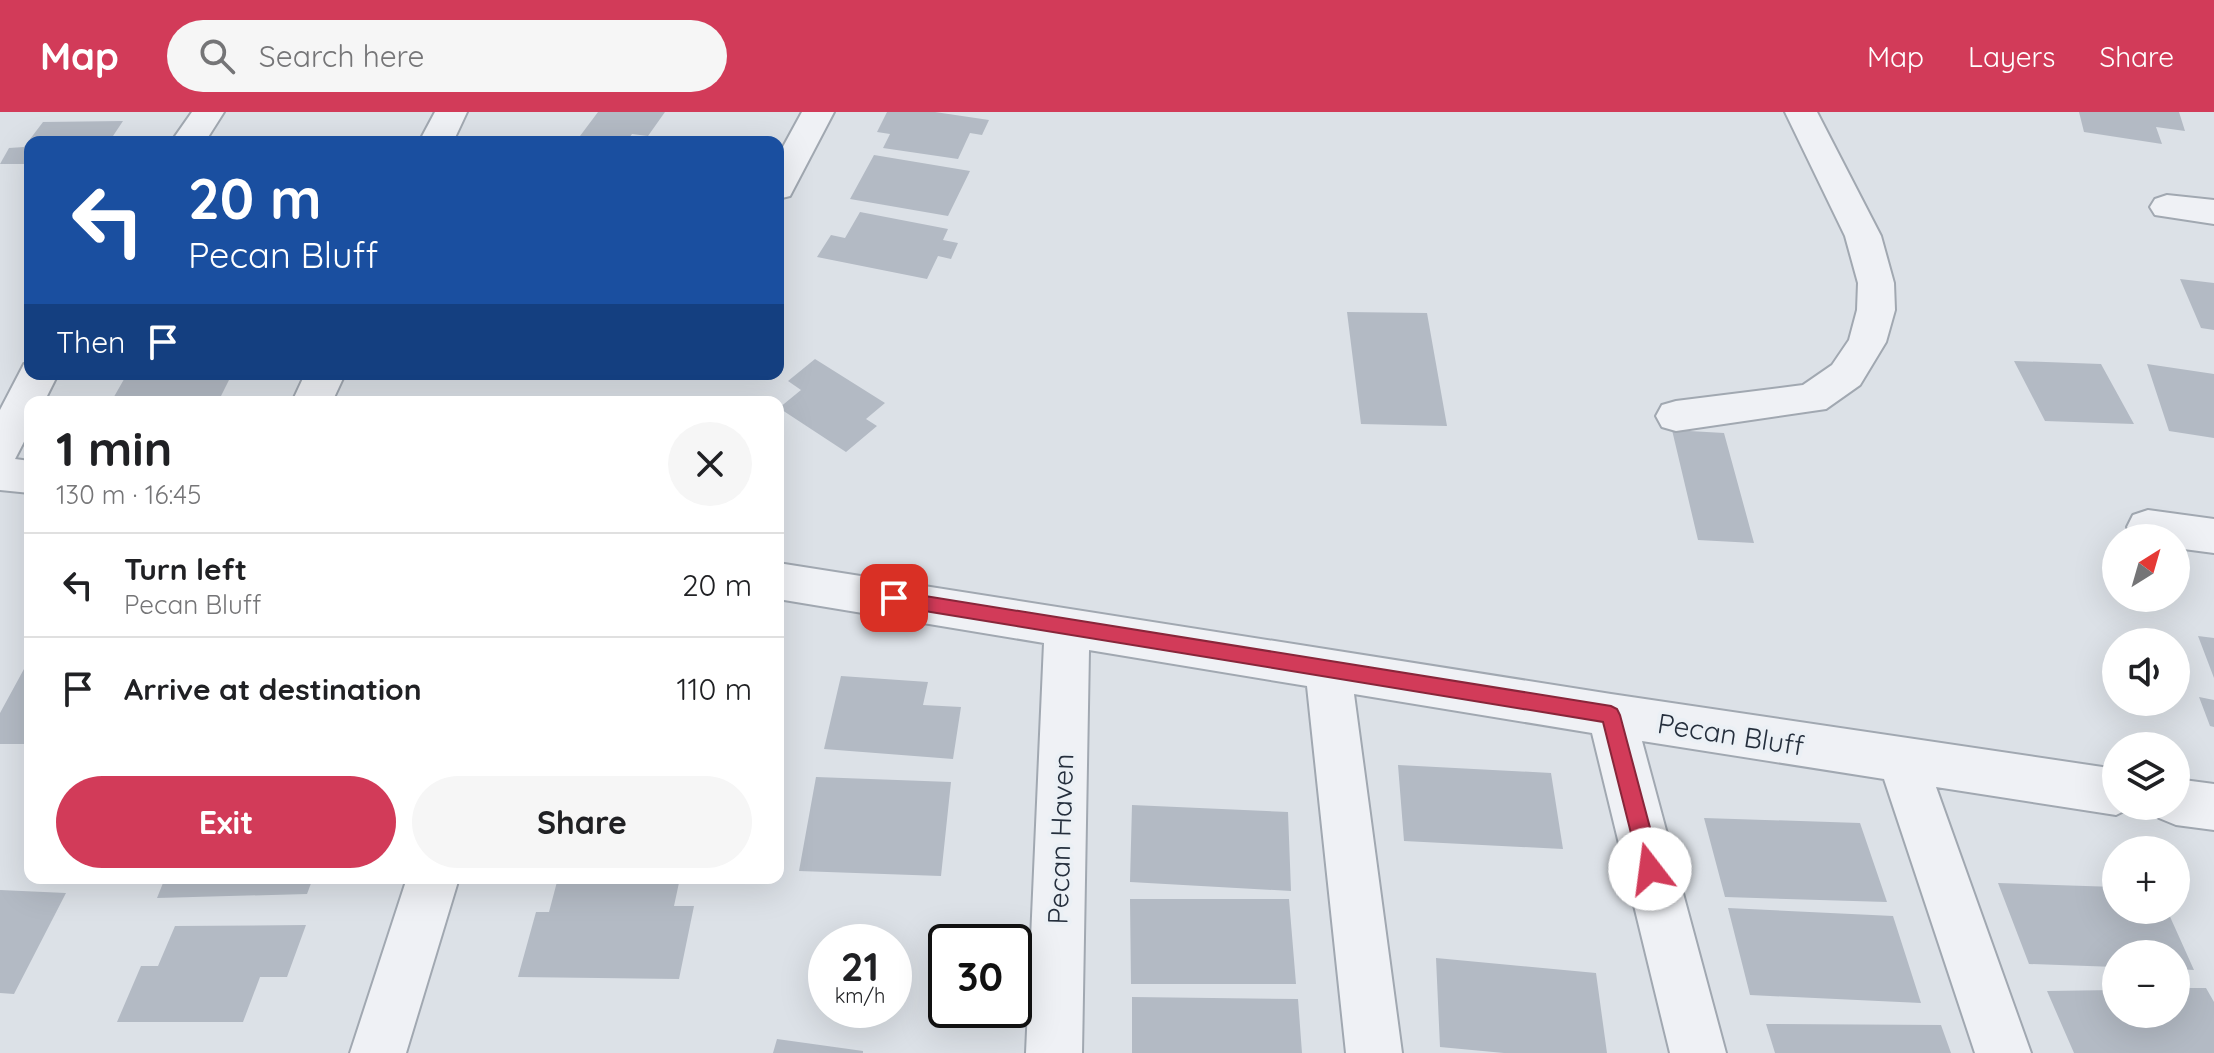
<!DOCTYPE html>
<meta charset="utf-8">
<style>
body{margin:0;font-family:Quicksand,sans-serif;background:#f6f6f6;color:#202124;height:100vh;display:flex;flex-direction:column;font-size:30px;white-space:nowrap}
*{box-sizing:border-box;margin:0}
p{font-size:26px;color:#757577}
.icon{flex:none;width:44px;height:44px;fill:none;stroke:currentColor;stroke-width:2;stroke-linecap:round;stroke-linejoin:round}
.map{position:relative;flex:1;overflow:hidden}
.side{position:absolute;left:24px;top:284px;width:760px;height:488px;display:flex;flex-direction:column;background:#fff;border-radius:16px;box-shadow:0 8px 32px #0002}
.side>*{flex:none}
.banner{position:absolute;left:24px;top:24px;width:760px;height:244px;border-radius:16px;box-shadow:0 8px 32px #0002;background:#1a4fa0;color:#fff;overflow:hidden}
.needle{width:52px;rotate:37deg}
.controls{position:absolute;left:2102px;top:412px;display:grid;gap:16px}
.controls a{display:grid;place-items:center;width:88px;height:88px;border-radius:50%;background:#fff;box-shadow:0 8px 32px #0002;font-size:40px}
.speed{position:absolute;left:808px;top:812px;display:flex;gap:16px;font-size:40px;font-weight:700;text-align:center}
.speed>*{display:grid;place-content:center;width:104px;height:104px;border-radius:50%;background:#fff;box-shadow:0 8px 32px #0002;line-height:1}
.speed small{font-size:20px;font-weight:400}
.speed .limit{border:4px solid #111;border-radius:12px;background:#fff;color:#111}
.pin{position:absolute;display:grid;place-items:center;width:68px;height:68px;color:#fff;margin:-34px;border-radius:16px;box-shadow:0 4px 12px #0006}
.me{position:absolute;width:88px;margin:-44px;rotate:345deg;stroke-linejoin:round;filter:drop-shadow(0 0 6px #0008)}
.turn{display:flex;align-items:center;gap:28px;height:168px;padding:0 32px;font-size:36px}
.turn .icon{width:104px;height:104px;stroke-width:2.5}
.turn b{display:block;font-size:56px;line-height:68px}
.then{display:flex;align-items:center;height:76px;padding:0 32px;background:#0003;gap:16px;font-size:30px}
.round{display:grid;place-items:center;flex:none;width:84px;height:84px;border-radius:42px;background:#f6f6f6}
.summary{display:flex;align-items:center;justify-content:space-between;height:136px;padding:0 32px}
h1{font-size:48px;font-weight:700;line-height:60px}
.button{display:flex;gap:16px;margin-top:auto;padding:16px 32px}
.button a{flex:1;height:92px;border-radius:48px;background:#d23b59;color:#fff;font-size:32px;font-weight:700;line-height:92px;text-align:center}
.button a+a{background:#f6f6f6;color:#202124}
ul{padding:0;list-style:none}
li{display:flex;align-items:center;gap:24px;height:104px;padding:0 32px;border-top:2px solid #e0e0e0}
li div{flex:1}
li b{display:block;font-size:30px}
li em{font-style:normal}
header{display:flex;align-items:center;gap:48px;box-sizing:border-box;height:112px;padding:0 40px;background:#d23b59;color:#fff}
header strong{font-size:38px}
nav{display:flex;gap:44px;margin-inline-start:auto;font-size:28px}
.search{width:560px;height:72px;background:#f6f6f6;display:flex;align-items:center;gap:20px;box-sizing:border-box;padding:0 28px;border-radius:44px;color:#757577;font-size:30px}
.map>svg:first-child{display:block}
.building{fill:#b3bac4}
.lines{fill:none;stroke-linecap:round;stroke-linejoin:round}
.minor-casing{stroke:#a1a8b1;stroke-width:4}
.minor{fill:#eff1f5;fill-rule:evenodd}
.route{fill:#d23b59;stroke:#88263a;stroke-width:2}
.labels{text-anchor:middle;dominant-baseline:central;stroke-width:8;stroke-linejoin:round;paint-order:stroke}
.street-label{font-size:28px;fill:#252f3d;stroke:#ebf0f5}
</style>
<header>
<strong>Map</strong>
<div class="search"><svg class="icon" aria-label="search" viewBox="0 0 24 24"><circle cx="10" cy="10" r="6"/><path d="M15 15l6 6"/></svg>Search here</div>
<nav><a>Map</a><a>Layers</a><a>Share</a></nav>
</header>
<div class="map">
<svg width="2214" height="941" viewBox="0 0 2214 941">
<rect width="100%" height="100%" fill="#dce1e7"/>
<!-- building -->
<path class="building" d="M598 0H665L648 24 632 22 626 30 580 24Z
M887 0H935L989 8 982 23 970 21 958 47 883 36 890 22 877 20Z
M2079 0H2179L2185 19 2156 15 2162 32 2084 20Z
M123 9 109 30H30V52H0L9 36 24 35 43 10Z
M874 43 970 59 948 104 850 87Z
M860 100 948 117 943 128 958 131 951 147 938 144 927 167 817 145 831 123 845 126Z
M2180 167 2214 171V218L2201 216Z
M1347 200 1427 201 1447 314 1361 312Z
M815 247 885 291 866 307 877 314 846 340 779 296 801 278 788 269Z
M2014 249 2101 252 2134 312 2045 309Z
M2147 252 2214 262V326L2169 319Z
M127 262H232L218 290H111Z
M1672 318 1724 321 1754 431 1698 428Z
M2198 524 2214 526V566Z
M30 546V632H0V601Z
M841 564 928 570 923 593 961 595 953 647 824 637Z
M2199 585 2214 588V615L2210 614Z
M1398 653 1551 661 1563 737 1404 729Z
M816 665 951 670 941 764 799 759Z
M1132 693 1288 700 1291 779 1130 770Z
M1704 706 1860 711 1887 790 1725 785Z
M165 766H313L307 782 157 786Z
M558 766H680L674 794H694L679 867 518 865 536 800H549Z
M1998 771 2116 775V798H2167L2194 858 2176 857V842H2116V855L2029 852Z
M0 778 66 781 14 882 0 881Z
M1130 787H1289L1296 872H1131Z
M1728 796 1893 804 1921 891 1750 883Z
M306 813 287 865H260L243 910H117L141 854H158L175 814Z
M1436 846 1596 861 1607 941H1504L1440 935Z
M2176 876H2206L2214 890V941H2074L2047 879 2116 878V902H2176Z
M1132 885 1298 887 1302 941H1132Z
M1766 912 1941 913 1951 941H1775Z
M777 927 863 939V941H773Z"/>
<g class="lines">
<defs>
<path id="minor" d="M192 0H224L205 30H171Z
M435 0H467L453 30H419Z
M802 0H834L790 84 778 87V44Z
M1785 0H1817L1881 124 1894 171 1895 198 1886 230 1860 273 1826 297 1676 319 1662 315 1656 304 1662 293 1676 289 1803 273 1832 253 1849 228 1857 198 1858 171 1845 124Z
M2167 83 2214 88V112L2155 103 2150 95 2155 87Z
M30 250V262H58L44 290H30V318L15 347 30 349V381L0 378V298L24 252Z
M305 262H345L332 290H292Z
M2148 398 2214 407V441L2176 436V426H2132L2127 415 2133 403Z
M778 451 1611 582 2116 657V694H2134L2116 703 1936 675 2031 941H1975L1884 667 1642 629 1726 941H1670L1592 621 1354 582 1402 941H1346L1307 574 1089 538 1082 941H1026L1044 531 778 487Z
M2176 667 2214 672V718L2176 713 2159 706 2153 694H2176Z
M407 766H459L406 941H350Z"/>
</defs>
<!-- minor casing -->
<use href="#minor" class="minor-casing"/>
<!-- minor -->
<use href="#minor" class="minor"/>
</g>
<!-- route -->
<path class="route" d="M894 479 1611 594 1617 597 1620 603 1661 757 1658 764 1650 767 1643 764 1640 757 1603 610 894 494 887 492 884 486 887 481Z"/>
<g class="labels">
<!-- street labels -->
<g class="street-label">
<text transform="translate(1731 622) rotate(9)">Pecan Bluff</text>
<text transform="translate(1060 727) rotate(-88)">Pecan Haven</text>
</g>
</g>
</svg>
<div class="controls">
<a><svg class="needle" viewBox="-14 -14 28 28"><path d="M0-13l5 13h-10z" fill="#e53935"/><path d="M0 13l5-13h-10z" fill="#757577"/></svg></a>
<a><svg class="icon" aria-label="sound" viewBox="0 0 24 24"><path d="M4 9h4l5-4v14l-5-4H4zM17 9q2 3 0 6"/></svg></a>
<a><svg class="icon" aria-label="layers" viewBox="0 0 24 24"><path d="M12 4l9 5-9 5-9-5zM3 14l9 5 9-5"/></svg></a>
<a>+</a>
<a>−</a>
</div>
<div class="speed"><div>21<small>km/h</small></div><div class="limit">30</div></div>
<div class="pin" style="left:894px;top:486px;background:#d93025"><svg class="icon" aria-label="arrive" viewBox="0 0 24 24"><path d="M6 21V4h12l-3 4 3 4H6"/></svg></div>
<svg class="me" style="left:1650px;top:757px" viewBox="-20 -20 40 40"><circle r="19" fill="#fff"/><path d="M0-13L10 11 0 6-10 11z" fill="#d23b59"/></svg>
<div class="banner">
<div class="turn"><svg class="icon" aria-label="left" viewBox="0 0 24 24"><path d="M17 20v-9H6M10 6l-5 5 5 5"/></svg><div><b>20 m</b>Pecan Bluff</div></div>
<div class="then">Then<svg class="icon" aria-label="arrive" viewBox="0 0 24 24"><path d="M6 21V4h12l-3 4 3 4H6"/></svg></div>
</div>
<section class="side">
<div class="summary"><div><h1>1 min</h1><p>130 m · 16:45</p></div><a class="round"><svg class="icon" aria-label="close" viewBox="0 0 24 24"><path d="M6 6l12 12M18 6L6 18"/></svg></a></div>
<ul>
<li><svg class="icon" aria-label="left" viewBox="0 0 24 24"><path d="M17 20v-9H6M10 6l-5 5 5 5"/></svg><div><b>Turn left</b><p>Pecan Bluff</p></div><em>20 m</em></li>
<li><svg class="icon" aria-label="arrive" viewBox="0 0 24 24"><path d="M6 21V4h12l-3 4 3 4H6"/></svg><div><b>Arrive at destination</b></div><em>110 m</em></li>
</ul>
<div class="button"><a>Exit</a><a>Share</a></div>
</section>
</div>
